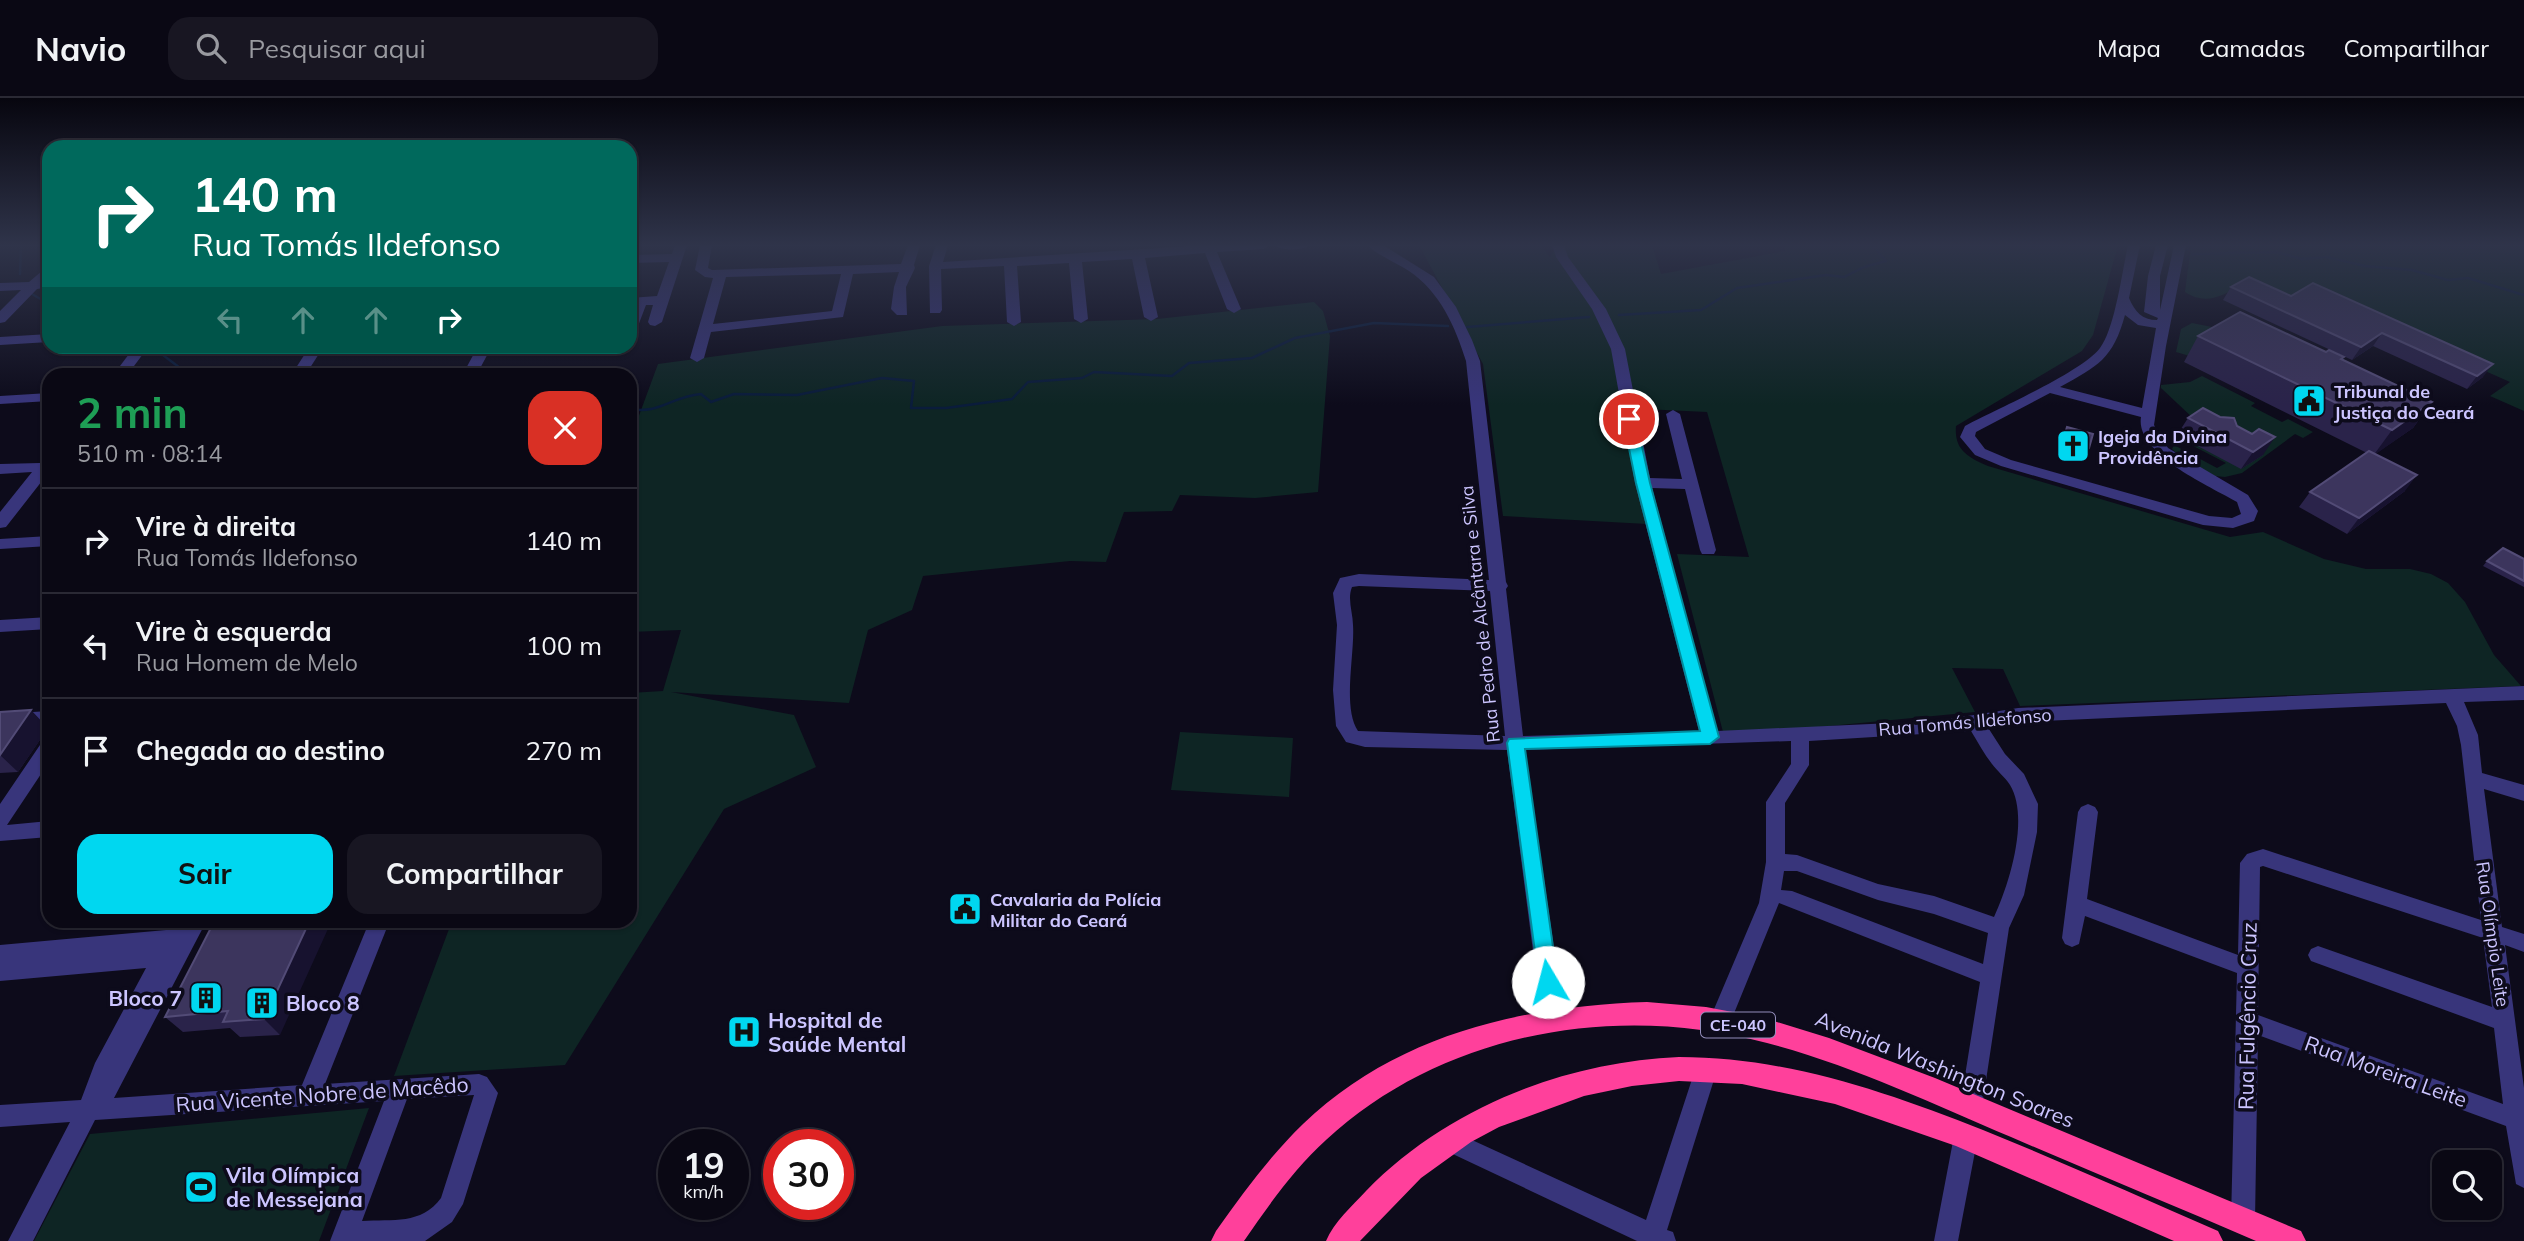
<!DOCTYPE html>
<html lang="pt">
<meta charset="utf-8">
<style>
body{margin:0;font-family:Mulish,sans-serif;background:#181622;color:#f1f3f6;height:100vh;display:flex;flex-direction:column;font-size:26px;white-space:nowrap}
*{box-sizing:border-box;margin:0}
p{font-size:23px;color:#999aa0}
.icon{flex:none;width:38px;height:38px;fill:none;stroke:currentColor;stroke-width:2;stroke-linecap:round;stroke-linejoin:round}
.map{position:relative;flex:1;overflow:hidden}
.details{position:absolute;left:42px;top:270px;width:595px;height:560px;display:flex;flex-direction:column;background:#0a0814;border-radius:21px;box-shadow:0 2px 5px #0004,0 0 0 2px #2a2934}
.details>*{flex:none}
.guide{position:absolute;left:42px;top:42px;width:595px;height:214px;border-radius:21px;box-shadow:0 2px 5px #0004,0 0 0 2px #2a2934;background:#00695c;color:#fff;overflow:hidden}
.fabs{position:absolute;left:2432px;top:1052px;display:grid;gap:14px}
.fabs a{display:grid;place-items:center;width:70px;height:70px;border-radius:14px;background:#0a0814;box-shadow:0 2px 5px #0004,0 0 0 2px #2a2934;font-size:35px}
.speed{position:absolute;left:658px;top:1031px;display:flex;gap:14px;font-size:35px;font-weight:700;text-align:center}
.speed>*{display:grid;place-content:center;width:91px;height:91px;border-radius:50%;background:#0a0814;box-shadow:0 2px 5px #0004,0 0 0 2px #2a2934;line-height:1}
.speed small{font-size:18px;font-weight:400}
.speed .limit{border:10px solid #d22;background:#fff;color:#111}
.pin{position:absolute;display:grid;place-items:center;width:60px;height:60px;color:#fff;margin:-30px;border:4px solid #fff;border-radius:50%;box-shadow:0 2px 7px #0007}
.me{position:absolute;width:77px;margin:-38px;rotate:352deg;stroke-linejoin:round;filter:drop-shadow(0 0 5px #0008)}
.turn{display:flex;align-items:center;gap:24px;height:147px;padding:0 35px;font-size:32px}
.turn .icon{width:91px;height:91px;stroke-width:2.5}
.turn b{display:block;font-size:49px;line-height:60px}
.lanes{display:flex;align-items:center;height:66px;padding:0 35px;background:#0003;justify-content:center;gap:35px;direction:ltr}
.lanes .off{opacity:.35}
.round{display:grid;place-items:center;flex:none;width:74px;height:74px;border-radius:21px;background:#181622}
.summary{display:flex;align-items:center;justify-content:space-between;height:119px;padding:0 35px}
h1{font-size:42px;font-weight:700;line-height:52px;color:#1e9e55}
.action{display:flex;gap:14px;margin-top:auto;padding:14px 35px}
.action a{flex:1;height:80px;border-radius:21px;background:#00d7f0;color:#111;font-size:28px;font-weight:700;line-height:80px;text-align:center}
.action a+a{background:#181622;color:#f1f3f6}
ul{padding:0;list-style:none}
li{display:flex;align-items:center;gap:21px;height:105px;padding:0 35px;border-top:2px solid #2a2934}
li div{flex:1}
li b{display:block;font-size:26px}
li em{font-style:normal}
header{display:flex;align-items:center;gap:42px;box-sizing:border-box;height:98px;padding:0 35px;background:#0a0814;border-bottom:2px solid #2a2934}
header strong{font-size:33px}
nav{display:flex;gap:38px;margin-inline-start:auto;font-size:24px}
.search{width:490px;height:63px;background:#181622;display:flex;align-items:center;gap:18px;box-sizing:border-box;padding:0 24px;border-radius:21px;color:#999aa0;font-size:26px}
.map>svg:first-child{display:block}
.green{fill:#0e2524}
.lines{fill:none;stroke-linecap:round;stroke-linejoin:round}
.stream{stroke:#0a1c3b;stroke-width:2.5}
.minor{fill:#38357b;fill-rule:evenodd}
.highway{fill:#ff409b;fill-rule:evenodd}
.wall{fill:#2a234a}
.shaded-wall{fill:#17122f}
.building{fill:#3c355d;stroke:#524b76;stroke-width:2}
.route{fill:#00d7f0;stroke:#008c9c;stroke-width:2}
.labels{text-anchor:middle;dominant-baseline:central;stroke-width:7;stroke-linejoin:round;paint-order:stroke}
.shield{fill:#0d0b1b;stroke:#938dbb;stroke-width:2}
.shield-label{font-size:16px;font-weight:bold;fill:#ccc5ff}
.poi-label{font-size:18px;font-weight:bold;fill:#ccc5ff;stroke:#0d0b1b;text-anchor:start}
.street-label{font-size:18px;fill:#ccc5ff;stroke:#0d0b1b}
.near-poi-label{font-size:21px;font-weight:bold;fill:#ccc5ff;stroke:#0d0b1b;text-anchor:start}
.near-street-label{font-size:21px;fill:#ccc5ff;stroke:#0d0b1b}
</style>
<header>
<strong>Navio</strong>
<div class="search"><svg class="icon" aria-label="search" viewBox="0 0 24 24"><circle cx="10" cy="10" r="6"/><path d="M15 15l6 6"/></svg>Pesquisar aqui</div>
<nav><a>Mapa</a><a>Camadas</a><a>Compartilhar</a></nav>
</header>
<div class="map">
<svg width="2524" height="1143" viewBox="0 0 2524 1143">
<rect width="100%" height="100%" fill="#0d0b1b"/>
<!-- green -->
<path class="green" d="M1419 147H1540L1550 159 1557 147H1652L1661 176 1785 153 1784 147H2118L2093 237 2082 253 1956 328C1954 352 1968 359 1988 368L2230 439 2263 434 2324 461 2366 471H2410L2431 476 2448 485 2465 504 2494 557 2521 588 2020 608 2003 571 1952 570 1975 614 1798 631 1723 634 1677 456 1749 459 1707 314 1622 310 1647 426 1503 418 1483 266Z
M2191 147H2524V313L2490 298 2510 284 2406 238 2279 206 2240 188C2220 199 2205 207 2185 194Z
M1314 204 1323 213 1330 238 1318 394 1255 400 1180 397 1172 413 1124 414 1106 464 1070 463 923 478 912 512 868 532 849 605 671 594 794 617 816 669 724 711 565 967 394 978 452 823 630 822V595L663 593 681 532 630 534V342L658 266 942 228 1157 221Z
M2192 225 2217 230 2193 259 2176 254 2181 231Z
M2202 278 2255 305 2251 308 2282 324 2288 321 2313 334 2303 340 2295 336 2242 375 2225 379 2215 378 2182 360 2172 351 2174 347 2217 370 2226 365 2174 338 2194 326V321L2161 290V287L2190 284Z
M1180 634 1293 640 1289 699 1171 692Z
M369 1010 319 1143H34L90 1036Z"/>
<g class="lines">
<!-- stream -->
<path class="stream" d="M2192 156 2276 154 2302 161 2327 159 2365 168 2412 172 2448 182 2468 180 2524 197
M20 176 21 147
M32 196 49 206
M1619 217 1701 212 1737 190 1826 177 1844 179 1864 169 1886 163 1872 147
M1467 229 1589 219
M155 251 188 276
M630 311C661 316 670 299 701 296L711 304 734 296 797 297 882 280 914 283 911 310H946L1012 301 1028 284 1082 280 1094 274 1172 278 1189 265 1252 260 1295 240 1374 225 1448 228"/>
<!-- minor -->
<path class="minor" d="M675 147H687L662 224 655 228 650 227 648 224 653 207H646L638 228H630L633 208H630V200L657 198 669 164 630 165V157L672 156Z
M700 147H712L708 170 712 172 901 166 908 147H920L914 167 915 170 906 189 907 217H897L891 211 894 189 899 174 853 176 843 219 711 234 704 260 697 264 690 260 713 180 705 179 695 172ZM841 176 832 213 713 226 726 179Z
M936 147H948L943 164 1207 147H1270L1264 151 1217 154 1241 211 1234 215 1227 211 1205 155 1145 160 1158 219 1151 223 1144 219 1132 161 1082 164 1088 221 1081 225 1074 221 1069 165 1017 168 1021 224 1014 228 1007 224 1004 168 941 171 942 212 940 215H930L929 168Z
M1274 147H1310C1302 153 1282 153 1274 147Z
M1367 147H1383L1434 179 1456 209 1472 242 1480 263 1506 484 1508 488 1506 491 1523 638 1699 633 1635 385 1611 251 1592 211 1556 159 1552 147H1564L1568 159 1606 211 1625 251 1650 380 1682 381 1666 316 1673 312 1680 316 1716 452 1714 456H1702L1700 452 1685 391 1652 390 1717 633 1936 623 2018 610 2524 588V602L2464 604 2478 637 2482 675 2524 687V703L2484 691 2502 829 2524 836V854L2505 847 2524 990V1090L2516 1086 2506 1028 2258 937 2255 1123 2251 1131 2243 1135 2235 1131 2231 1123 2237 875 2085 818 2079 846 2072 849 2065 846 2062 840 2078 714 2081 709 2088 706 2095 709 2098 714 2087 801 2238 857 2240 765 2247 756 2263 751 2481 822 2461 647 2457 628 2446 605 2018 624 1987 628 2005 656 2024 676 2038 706 2037 734 2024 797 2009 830 1982 1009 1979 1017 1971 1020 1963 1017 1960 1009 1980 884 1779 805 1728 930 1720 933 1712 930 1709 923 1759 805 1766 764V704L1791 666V643L1525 652 1559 884 1568 921 1565 928 1557 931 1549 928 1537 884 1507 652 1365 649 1346 644 1336 628 1333 592 1337 527 1333 495 1340 480 1359 476 1489 482 1466 263C1455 228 1440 194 1409 173 1395 164 1379 158 1367 147ZM1359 488 1490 493 1505 638 1358 633C1342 609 1355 556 1353 527 1353 515 1347 501 1352 489ZM1971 633C1978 644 1984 656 1992 666 1997 673 2005 679 2010 687 2030 720 2009 787 1994 819L1934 798 1878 786 1797 757 1785 756V705L1809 667V643ZM2263 768 2483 840 2492 909 2318 848 2311 851 2308 857 2311 863 2494 930 2503 1006 2258 917 2260 769ZM1784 773H1797L1878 802 1934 816 1988 835 1983 866 1792 793 1781 792Z
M2128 147H2140L2129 200C2135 214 2142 222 2157 222L2158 220 2144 214 2148 178 2156 147H2168L2160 178V212L2174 147H2186L2166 248 2154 327 2168 350 2248 397 2258 413 2254 423 2233 430 2203 427 2001 368 1975 357 1960 339 1965 328C1995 312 2082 274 2100 250 2115 230 2122 174 2128 147ZM2125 217 2138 227 2156 230 2142 310 2060 289C2098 268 2113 261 2125 217ZM2050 295 2141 319C2135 356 2210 388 2237 404L2241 416 2232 420 2209 418 2011 362 1985 351 1975 338 1976 334Z
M49 167V178L43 184 44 190 37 191 5 224 0 225V213L21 192 0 193V185L29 184Z
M49 236V244L0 247V239Z
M135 248H149L128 276H114Z
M310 248H324L306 276H292Z
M478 248H492L477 276H463Z
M49 295V303L0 306V298Z
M49 358V374L6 429 0 430V414L32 374 0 376V366L40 365Z
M49 438V448L0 451V441Z
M49 519V531L0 534V522Z
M49 613V627L0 630V616Z
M49 642V664L7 727 49 723V739L0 743V706L42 644Z
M171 822H207L114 1000 302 987 370 822H390L325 986 479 976 487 979 498 995 463 1106 452 1124 425 1143H330L384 1003 95 1022 33 1143H8L70 1024 0 1029V1007L81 1002 95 965 146 870 0 883V847L166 832ZM474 997 441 1100C421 1127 393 1121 362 1123L407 1001Z
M1706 962 1714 965 1717 972 1667 1132 1673 1134 1676 1143H1637L1440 1050 1436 1042 1440 1034 1448 1031 1646 1122 1695 972 1698 965Z
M1966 1027 1974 1030 1978 1038 1958 1143H1934L1954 1038 1958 1030Z"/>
<!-- highway -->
<path class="highway" d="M1647 904 1706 909 1764 920 1829 940 1935 980 2301 1133 2306 1143H2256C2175 1108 2092 1074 2011 1039 1931 1005 1851 967 1767 945 1615 904 1443 934 1326 1042 1294 1071 1268 1108 1244 1143H1211L1216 1133C1243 1095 1270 1058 1303 1026 1397 936 1522 908 1647 904Z
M1679 959C1786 959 1884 993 1983 1032 2062 1064 2140 1099 2218 1133L2223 1143H2174L1956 1048 1835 1006 1742 986 1679 983 1632 988 1584 998 1499 1029 1471 1044 1421 1080 1360 1143H1326C1334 1124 1352 1108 1366 1093 1447 1010 1564 964 1679 959Z"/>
</g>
<!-- wall -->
<path class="wall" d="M2313 185 2483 279 2467 291 2373 248 2352 262 2223 202 2231 189 2291 198Z
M2198 238 2326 254 2344 259 2342 262 2432 304 2413 330 2375 356 2405 393 2347 436 2299 409 2310 394 2367 355 2184 264Z
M2188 320 2237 328 2263 357 2241 371 2177 337Z
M2067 329 2089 350 2085 358 2058 351 2062 337Z
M2524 461V489L2483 468 2487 463Z
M0 614 48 630 18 674 0 675Z
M215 822 280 937 240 939 230 930 183 934 165 919Z"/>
<!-- shaded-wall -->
<path class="shaded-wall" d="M2382 235 2373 248 2352 262 2361 249Z
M2493 266 2483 279 2467 291 2477 278Z
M2432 304 2413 330 2373 358 2392 332Z
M2275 339 2263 357 2241 371 2253 354Z
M2417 377 2405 393 2347 436 2359 420Z
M31 612 48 630 18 674 0 657Z
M310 822H332L280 937 264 921Z"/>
<!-- building -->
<path class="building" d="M2249 179 2291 198 2313 185 2493 266 2477 278 2382 235 2361 249 2231 189Z
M2240 214 2326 254 2329 252 2344 259 2341 261 2432 304 2392 332 2198 238Z
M2203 310 2220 319 2234 320 2237 328 2252 336 2259 331 2275 339 2253 354 2188 320Z
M2067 329 2093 336 2089 350 2063 342Z
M2369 353 2417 377 2359 420 2310 394Z
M2503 450 2524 461V483L2487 463Z
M31 612 0 657V614Z
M215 822H310L264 921 223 924 228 913 165 919Z"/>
<!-- sky -->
<linearGradient id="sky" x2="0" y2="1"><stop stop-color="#07060f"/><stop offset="0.48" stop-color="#2f344a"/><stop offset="1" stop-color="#2f344a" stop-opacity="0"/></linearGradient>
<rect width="2524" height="307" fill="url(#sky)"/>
<!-- route -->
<path class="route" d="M1629 317 1636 321 1650 385 1719 639 1710 646 1525 651 1558 884 1555 890 1548 893 1541 890 1539 884 1507 645 1509 641 1700 633 1636 385 1623 321Z"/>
<!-- icons -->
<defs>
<symbol id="civic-square" viewBox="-11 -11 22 22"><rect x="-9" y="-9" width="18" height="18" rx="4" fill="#00d7f0" stroke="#0d0b1b"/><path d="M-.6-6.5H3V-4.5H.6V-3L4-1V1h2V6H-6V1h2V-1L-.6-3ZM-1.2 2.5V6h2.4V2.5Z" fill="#111"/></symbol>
<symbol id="church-square" viewBox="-11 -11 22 22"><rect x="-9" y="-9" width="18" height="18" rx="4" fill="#00d7f0" stroke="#0d0b1b"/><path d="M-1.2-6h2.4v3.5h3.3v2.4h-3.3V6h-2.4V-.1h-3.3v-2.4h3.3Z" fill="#111"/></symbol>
<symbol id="building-square" viewBox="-11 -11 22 22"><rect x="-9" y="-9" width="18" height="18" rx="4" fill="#00d7f0" stroke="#0d0b1b"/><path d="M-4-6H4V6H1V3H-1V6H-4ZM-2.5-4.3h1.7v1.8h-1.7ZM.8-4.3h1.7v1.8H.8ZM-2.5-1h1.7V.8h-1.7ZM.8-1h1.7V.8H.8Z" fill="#111"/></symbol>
<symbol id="hospital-square" viewBox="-11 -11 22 22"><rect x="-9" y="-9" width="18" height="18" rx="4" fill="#00d7f0" stroke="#0d0b1b"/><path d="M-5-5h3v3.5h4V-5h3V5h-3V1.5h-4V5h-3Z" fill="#111"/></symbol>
<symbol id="stadium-square" viewBox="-11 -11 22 22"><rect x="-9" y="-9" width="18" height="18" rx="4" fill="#00d7f0" stroke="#0d0b1b"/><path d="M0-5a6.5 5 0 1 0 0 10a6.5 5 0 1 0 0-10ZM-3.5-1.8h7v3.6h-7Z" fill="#111"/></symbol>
</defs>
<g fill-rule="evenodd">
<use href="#civic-square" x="2290" y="284" width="38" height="38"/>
<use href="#church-square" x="2054" y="329" width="38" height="38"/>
<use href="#civic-square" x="946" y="792" width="38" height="38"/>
<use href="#building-square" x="187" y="881" width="38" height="38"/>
<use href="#building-square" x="243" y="886" width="38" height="38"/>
<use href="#hospital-square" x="725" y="915" width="38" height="38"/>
<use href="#stadium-square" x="182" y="1070" width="38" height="38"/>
</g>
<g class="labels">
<!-- shield labels -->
<rect class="shield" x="1701" y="914.5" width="74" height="25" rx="5"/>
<g class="shield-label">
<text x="1738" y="927">CE-040</text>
</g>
<!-- poi labels -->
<g class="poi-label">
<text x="2334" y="293">Tribunal de<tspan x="2334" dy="21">Justiça do Ceará</tspan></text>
<text x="2098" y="338">Igeja da Divina<tspan x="2098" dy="21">Providência</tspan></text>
<text x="990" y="801">Cavalaria da Polícia<tspan x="990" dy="21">Militar do Ceará</tspan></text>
</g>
<!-- street labels -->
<g class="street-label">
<text transform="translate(1480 516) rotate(-96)">Rua Pedro de Alcântara e Silva</text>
<text transform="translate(1965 624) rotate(-5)">Rua Tomás Ildefonso</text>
<text transform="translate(2493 836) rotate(82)">Rua Olímpio Leite</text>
</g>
<!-- near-poi labels -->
<g class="near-poi-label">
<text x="182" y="900" text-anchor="end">Bloco 7</text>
<text x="286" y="905">Bloco 8</text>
<text x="768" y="922">Hospital de<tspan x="768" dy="24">Saúde Mental</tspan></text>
<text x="226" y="1077">Vila Olímpica<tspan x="226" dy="24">de Messejana</tspan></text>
</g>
<!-- near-street labels -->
<g class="near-street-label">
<text transform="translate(2247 918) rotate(-89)">Rua Fulgêncio Cruz</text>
<text transform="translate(1945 971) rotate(22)">Avenida Washington Soares</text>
<text transform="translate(2386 973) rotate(20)">Rua Moreira Leite</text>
<text transform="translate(322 996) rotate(-4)">Rua Vicente Nobre de Macêdo</text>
</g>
</g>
</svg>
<div class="fabs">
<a><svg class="icon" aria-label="search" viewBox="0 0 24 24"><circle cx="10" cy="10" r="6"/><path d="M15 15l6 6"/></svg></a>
</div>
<div class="speed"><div>19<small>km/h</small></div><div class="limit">30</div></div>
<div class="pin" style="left:1629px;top:321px;background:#d93025"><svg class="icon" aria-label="arrive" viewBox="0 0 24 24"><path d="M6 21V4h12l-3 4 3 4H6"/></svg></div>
<svg class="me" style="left:1548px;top:884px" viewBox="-20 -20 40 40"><circle r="19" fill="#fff"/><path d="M0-13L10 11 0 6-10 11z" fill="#00d7f0"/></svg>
<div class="guide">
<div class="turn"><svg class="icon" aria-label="right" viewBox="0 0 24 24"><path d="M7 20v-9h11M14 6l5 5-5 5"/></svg><div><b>140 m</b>Rua Tomás Ildefonso</div></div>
<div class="lanes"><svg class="icon off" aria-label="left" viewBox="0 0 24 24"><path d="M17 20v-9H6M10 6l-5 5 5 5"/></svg><svg class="icon off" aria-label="ahead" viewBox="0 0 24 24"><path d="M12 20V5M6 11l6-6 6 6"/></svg><svg class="icon off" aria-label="ahead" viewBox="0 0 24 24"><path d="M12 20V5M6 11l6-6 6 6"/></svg><svg class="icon" aria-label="right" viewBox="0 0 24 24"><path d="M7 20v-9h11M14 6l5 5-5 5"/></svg></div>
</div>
<section class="details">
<div class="summary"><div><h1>2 min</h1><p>510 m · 08:14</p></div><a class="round" style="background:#d93025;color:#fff"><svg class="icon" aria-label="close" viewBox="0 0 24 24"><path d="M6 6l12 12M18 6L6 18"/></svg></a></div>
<ul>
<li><svg class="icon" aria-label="right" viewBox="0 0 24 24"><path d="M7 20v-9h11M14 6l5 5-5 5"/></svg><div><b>Vire à direita</b><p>Rua Tomás Ildefonso</p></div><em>140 m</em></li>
<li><svg class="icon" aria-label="left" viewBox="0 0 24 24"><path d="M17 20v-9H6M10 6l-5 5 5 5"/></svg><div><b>Vire à esquerda</b><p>Rua Homem de Melo</p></div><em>100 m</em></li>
<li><svg class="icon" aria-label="arrive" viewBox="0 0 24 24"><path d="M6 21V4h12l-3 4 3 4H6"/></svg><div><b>Chegada ao destino</b></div><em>270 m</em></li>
</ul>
<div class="action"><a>Sair</a><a>Compartilhar</a></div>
</section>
</div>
